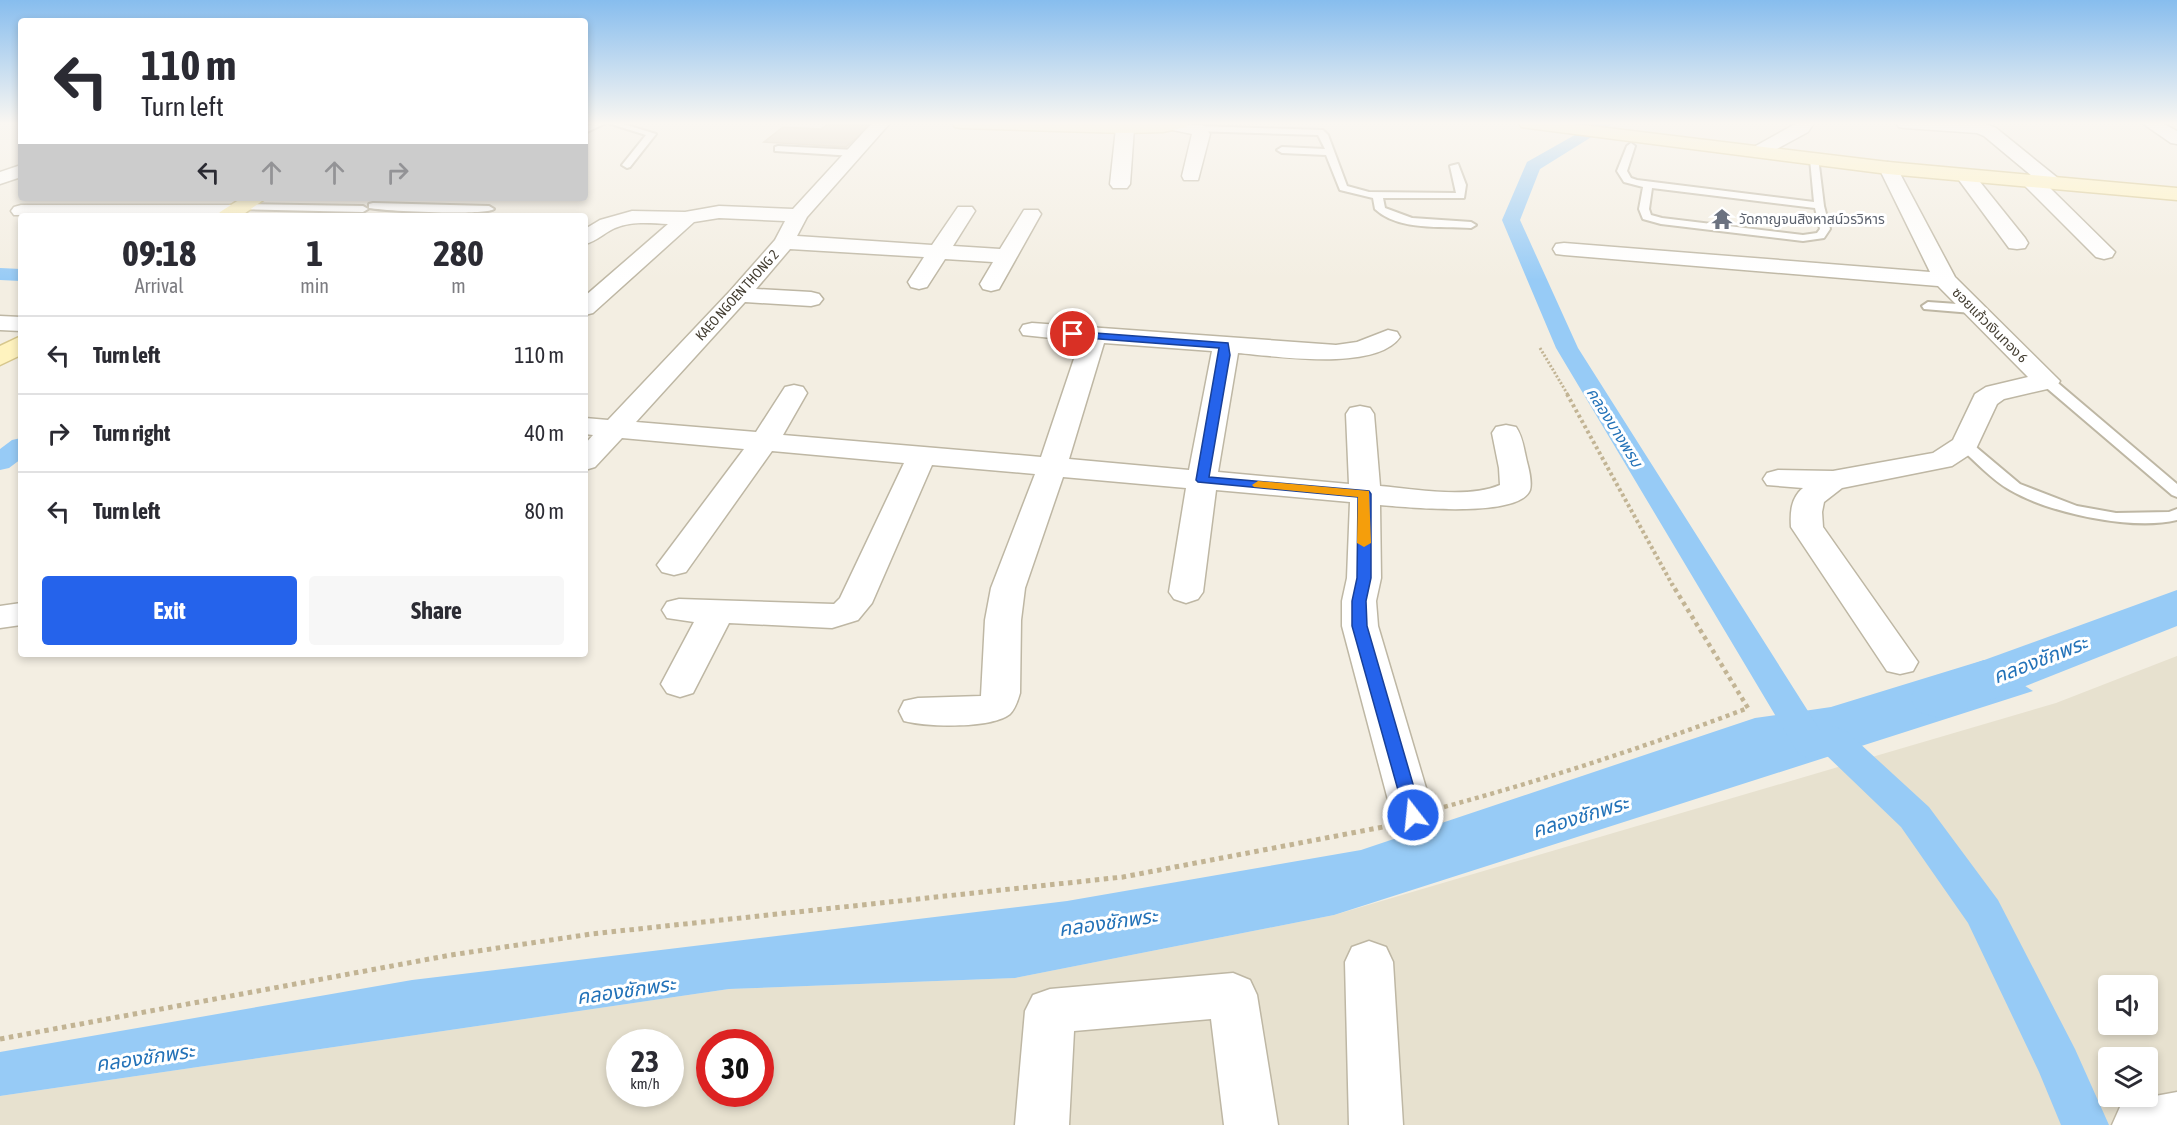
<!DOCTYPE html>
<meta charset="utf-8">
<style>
body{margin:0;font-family:"Asap Condensed","Noto Sans Thai",sans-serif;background:#f7f7f7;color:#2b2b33;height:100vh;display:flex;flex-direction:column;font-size:22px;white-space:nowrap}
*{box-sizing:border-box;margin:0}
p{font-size:20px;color:#7c7c81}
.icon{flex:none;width:33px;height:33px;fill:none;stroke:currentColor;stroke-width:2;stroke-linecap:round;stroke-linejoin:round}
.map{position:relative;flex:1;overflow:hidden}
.details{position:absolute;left:18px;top:213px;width:570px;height:444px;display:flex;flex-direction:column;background:#fff;border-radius:6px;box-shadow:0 3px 9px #0003}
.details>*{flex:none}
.banner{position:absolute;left:18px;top:18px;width:570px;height:183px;border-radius:6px;box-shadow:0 3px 9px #0003;background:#fff;color:#2b2b33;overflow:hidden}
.controls{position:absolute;left:2098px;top:975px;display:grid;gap:12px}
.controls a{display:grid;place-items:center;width:60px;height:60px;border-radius:6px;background:#fff;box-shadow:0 3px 9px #0003;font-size:30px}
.speed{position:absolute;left:606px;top:1029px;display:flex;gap:12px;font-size:30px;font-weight:700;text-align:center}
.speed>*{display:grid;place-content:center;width:78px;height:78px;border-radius:50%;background:#fff;box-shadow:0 3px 9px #0003;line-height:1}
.speed small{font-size:15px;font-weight:400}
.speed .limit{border:9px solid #d22;background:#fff;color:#111}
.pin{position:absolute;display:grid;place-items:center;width:51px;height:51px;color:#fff;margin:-26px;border:3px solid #fff;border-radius:50%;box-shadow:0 2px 6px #0007}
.me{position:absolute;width:66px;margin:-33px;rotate:344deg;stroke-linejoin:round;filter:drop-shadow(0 0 4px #0008)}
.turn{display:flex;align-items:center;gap:21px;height:126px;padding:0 24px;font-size:27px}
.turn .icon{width:78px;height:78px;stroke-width:2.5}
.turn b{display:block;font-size:42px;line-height:51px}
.lanes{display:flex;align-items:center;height:57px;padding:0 24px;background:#0003;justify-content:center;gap:30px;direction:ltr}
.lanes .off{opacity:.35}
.eta{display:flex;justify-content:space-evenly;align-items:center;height:102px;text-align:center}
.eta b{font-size:36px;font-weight:700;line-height:42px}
.action{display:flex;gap:12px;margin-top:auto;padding:12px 24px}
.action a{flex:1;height:69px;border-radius:6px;background:#2563eb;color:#fff;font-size:24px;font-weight:700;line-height:69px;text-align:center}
.action a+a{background:#f7f7f7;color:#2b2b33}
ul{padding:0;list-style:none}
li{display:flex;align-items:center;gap:18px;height:78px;padding:0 24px;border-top:2px solid #e1e1e2}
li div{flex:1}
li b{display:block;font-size:22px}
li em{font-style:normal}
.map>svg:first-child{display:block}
.residential{fill:#e7e1cf;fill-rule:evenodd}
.water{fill:#97cbf6}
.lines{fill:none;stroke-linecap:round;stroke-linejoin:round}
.canal{fill:#97cbf6;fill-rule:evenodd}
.river{fill:#97cbf6;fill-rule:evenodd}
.building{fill:#d8cdb9;stroke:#d0c3a9;stroke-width:1.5}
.lane-casing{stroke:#beb7a4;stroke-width:4}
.street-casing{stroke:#beb7a4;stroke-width:3}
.secondary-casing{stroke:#d7c78d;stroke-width:3}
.path-far3{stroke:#c2b494;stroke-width:3;stroke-dasharray:2 2;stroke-linecap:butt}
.path-far2{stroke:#c2b494;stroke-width:4;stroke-dasharray:3 3;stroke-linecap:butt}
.path-far1{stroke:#c2b494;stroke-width:4.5;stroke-dasharray:4 4;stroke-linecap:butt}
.path{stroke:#c2b494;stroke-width:5;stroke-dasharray:4.5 4.5;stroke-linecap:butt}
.lane{fill:#fff;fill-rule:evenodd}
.street{fill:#fff;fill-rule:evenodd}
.secondary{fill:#fff3bf;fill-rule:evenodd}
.route{fill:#2563eb;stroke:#184099;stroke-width:1.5}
.slow{fill:#f59e0b}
.labels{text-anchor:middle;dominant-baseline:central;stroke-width:6;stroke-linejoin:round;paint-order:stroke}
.far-worship-label{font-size:14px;fill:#5b616d;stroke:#fff;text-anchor:start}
.far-street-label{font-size:14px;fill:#443e32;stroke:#fff}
.water-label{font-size:16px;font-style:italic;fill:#2372b8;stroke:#fff}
.near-water-label{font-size:20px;font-style:italic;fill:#2372b8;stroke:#fff}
</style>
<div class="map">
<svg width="2177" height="1125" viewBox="0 0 2177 1125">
<rect width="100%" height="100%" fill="#f3eee2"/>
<!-- residential -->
<path class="residential" d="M2177 656V1125H0V1096L729 989 1015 978 1334 915 2056 703ZM2109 986H2148V1024H2109ZM620 1042H670V1094H620ZM710 1042H760V1094H710ZM2109 1058H2148V1096H2109Z"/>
<!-- water -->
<path class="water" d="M1984 660 2033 691 1334 915 1015 978 729 989 0 1096V1052L412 980 1067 901 1361 850 1755 718 1831 707Z"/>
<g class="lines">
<!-- canal -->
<path class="canal" d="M1596 123H1614L1540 169 1520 220 1578 348 1820 730 1832 726 1845 730 1929 807 1998 900 2075 1049 2109 1125H2061L2039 1072 1968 923 1901 827 1825 754 1812 759 1799 755 1556 348 1502 220 1527 162Z
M0 268 21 269V281L0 280Z
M21 438V459L9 468 0 470V449L12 440Z"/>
<!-- river -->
<path class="river" d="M2177 590V626L1960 712 1939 718 1918 712 1910 698 1918 684Z"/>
</g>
<!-- building -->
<path class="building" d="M829 123 871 125 846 147 764 142 783 127 821 129Z"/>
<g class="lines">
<defs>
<path id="lane" d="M595 123H606L585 133V127Z
M608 123H620L656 134 630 167 627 168 622 165 646 135Z
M1197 126 1323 130 1328 135 1347 186 1369 192 1456 193 1450 166 1458 164 1466 185 1464 198H1383L1385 208 1412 218 1471 222 1476 225 1471 228C1442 226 1398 231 1375 209L1373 198 1340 190 1326 155 1282 153 1277 150 1282 147 1325 149 1318 135 1194 131 1193 129Z
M1631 143 1635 146 1627 171 1631 178 1637 180 1814 202 1810 159 1818 157 1824 206 1830 229 1824 238 1803 241 1661 224 1643 219 1639 209 1643 187 1624 182 1617 171 1627 146ZM1652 188 1815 208 1820 229 1817 233 1803 235 1662 218 1651 215 1649 209Z
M778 146 854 150 859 153 854 156 775 151V147Z
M373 203 489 206 494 209C484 216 386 211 369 208V204Z
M241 204 363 206 368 209 363 212 237 209V205Z
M1928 302 1972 305 1978 309 1972 313 1924 309 1922 306Z
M2047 377 2052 378 2177 484V497L2172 495 2042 384 2040 381 2042 378Z
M1965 441 1970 442 2020 484 2077 506 2116 513 2169 512 2177 509V520C2133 531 2049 513 2010 490 1992 480 1976 462 1960 448L1958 445Z"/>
<path id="street" d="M872 123H890L807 217 797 236 932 245 958 207H972L975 211 953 246 1000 249 1024 210H1038L1041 214 999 289 991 291 983 289 980 284 993 262 945 259 927 287 919 289 911 287 908 282 924 257 790 249 756 289 811 292 819 294 823 299 819 304 811 306 745 302 636 422 756 432 785 387 794 385 803 387 807 393 783 435 1041 457 1080 341 1023 335 1020 330 1023 325 1032 323 1336 345 1357 342 1388 330 1397 332 1400 337C1376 372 1275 356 1238 353L1218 472 1349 484 1346 414 1350 408 1360 406 1370 408 1374 414 1380 486C1415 489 1467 499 1500 485L1499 468 1492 433 1496 427 1506 425 1516 427C1523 437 1524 450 1527 462 1529 469 1532 483 1530 490 1519 519 1405 507 1380 505L1381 578 1376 601 1378 626 1434 815 1428 826 1413 831 1398 826 1392 815 1342 626V601L1347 578 1350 502 1216 490 1203 592 1198 599 1186 603 1174 599 1169 592 1186 488 1063 477 1025 588 1021 620 1020 693C1018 700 1015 709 1010 714 991 729 927 727 904 721L899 711 904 701 918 698 981 696 985 620 991 588 1035 474 932 465 872 603 858 620 832 628 729 623 693 693 680 697 667 693 661 684 694 622 667 618 662 610 667 602 679 599 834 604 840 598 904 463 772 451 686 572 674 575 662 572 657 565 744 449 622 438 595 467 585 470V444L593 435 585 434V418L608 420 731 290 775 240 785 221 719 218 694 222 593 313 585 315V296L668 224C650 223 632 221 615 228 604 233 597 241 585 244V229L600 220 632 211 685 212 719 206 793 209ZM1104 343 1212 351 1189 470 1069 459Z
M1125 123 1131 124 1134 128 1130 184 1127 188H1113L1110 184 1116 128 1119 124Z
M1167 123 1203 125 1210 134 1198 180H1184L1182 176 1192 134 1168 129 1165 125Z
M1797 123H1814L1808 132 1764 156H1752L1749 152 1752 148Z
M1896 123 1986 124 1996 128 2059 179 2062 183 2059 187 2050 188 2115 252 2112 257 2104 259 2096 257 2025 186 2022 182 2025 178 2032 176 1984 136 1977 133 1905 128 1899 127Z
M2142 123H2162L2177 131V144L2171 143Z
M1888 162 1895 164 1897 168 1955 277 2060 381 2056 387 2004 399 1997 404 1975 451 1952 466 1842 488 1824 502 1822 512 1823 527 1918 662 1913 671 1900 674 1887 671 1791 527C1790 512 1791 498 1803 488L1767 485 1763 479 1767 473 1778 470 1833 471 1933 453 1953 440 1975 394 1986 387 2028 377 1938 286 1564 255 1556 254 1553 249 1556 244 1564 243 1930 272 1879 168 1881 164Z
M21 165V177L0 184V172Z
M1965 170 1972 172 2025 238 2028 243 2025 248 2017 249 2009 248 1956 176 1958 172Z
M21 205H235L242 207 245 211 239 216 14 215 11 211 14 207Z
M0 316 21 317V331L0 330Z
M21 603V625L0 628V606Z
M1369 941 1386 947 1393 962 1403 1125H1349L1345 962 1352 947Z
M1233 973 1250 980 1257 995 1278 1125H1224L1211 1019 1074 1031 1069 1125H1015L1025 1011 1033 995 1050 989Z
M2177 1092V1125H2112L2120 1107 2139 1099Z"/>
<path id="secondary" d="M952 123H1189L1186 127 1163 132 1125 133 961 128 955 127Z
M1519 123H1566L1888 162 2177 188V200L1888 174 1528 128 1522 127Z
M242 198H266L241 216H217L220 212Z
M21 336V355L0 365V346Z"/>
</defs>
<!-- lane casing -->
<use href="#lane" class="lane-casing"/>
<!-- street casing -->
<use href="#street" class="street-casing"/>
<!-- secondary casing -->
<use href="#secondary" class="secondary-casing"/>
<!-- path-far3 -->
<path class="path-far3" d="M1540 348 1568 395"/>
<!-- path-far2 -->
<path class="path-far2" d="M1567 394 1673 586"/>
<!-- path-far1 -->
<path class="path-far1" d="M1444 807C1547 779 1648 746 1748 708L1672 584"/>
<!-- path -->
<path class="path" d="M0 1039 451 955 591 934 1123 877 1383 827"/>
<!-- lane -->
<use href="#lane" class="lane"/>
<!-- street -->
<use href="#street" class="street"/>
<!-- secondary -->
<use href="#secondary" class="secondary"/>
</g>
<!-- sky -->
<linearGradient id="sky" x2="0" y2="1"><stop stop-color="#87bdee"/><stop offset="0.44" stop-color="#faf7f2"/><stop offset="1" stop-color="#faf7f2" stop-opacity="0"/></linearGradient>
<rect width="2177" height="280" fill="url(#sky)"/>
<!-- route -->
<path class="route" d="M1069 331 1228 343 1230 355 1209 477 1369 491 1371 494V578L1366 601 1367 626 1422 815 1420 820 1413 822 1407 820 1405 815 1352 626V601L1357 578 1358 497 1198 482 1196 480 1219 348 1073 337 1069 336Z"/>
<!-- slow -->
<path class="slow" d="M1258 481 1369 491 1371 543 1364 547 1357 543 1358 497 1254 487 1252 485Z"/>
<!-- icons -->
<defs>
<symbol id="temple-bare" viewBox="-9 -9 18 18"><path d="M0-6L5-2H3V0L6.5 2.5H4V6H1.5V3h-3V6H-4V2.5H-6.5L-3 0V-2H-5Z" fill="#6b7280" stroke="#fff" stroke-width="2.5" paint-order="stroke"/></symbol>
</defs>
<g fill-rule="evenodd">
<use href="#temple-bare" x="1707" y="204" width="30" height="30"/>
</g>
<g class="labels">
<!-- far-worship labels -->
<g class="far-worship-label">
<text x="1739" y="219">วัดกาญจนสิงหาสน์วรวิหาร</text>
</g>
<!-- far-street labels -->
<g class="far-street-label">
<text transform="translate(737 295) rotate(-48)">KAEO NGOEN THONG 2</text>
<text transform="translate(1990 325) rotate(45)">ซอยแก้วเงินทอง 6</text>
</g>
<!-- water labels -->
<g class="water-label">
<text transform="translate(1615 427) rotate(58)">คลองบางพรม</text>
</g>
<!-- near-water labels -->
<g class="near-water-label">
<text transform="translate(2040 659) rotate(-21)">คลองชักพระ</text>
<text transform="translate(1580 816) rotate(-17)">คลองชักพระ</text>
<text transform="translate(1108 922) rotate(-8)">คลองชักพระ</text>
<text transform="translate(626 990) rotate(-8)">คลองชักพระ</text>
<text transform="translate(145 1057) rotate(-8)">คลองชักพระ</text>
</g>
</g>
</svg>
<div class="controls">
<a><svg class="icon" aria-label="sound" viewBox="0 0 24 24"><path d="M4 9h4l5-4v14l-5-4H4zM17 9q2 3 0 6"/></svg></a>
<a><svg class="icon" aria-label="layers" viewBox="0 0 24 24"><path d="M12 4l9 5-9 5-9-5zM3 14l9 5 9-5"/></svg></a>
</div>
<div class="speed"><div>23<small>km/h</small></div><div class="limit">30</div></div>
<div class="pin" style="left:1073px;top:334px;background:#d93025"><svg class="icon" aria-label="arrive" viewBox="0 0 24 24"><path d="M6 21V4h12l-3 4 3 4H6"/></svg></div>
<svg class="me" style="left:1413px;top:815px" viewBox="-20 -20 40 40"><circle r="17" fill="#2563eb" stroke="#fff" stroke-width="3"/><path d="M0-11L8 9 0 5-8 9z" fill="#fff"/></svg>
<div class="banner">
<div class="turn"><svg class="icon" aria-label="left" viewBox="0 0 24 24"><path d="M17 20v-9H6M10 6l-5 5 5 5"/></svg><div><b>110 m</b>Turn left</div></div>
<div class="lanes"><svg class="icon" aria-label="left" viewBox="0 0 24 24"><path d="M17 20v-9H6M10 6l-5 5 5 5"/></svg><svg class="icon off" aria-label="ahead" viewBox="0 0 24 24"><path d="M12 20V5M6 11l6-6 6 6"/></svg><svg class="icon off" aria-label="ahead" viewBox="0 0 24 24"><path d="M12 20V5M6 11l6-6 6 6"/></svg><svg class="icon off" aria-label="right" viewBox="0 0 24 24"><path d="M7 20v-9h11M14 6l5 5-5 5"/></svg></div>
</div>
<section class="details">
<div class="eta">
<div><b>09:18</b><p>Arrival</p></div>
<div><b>1</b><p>min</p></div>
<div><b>280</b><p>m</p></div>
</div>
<ul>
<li><svg class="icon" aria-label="left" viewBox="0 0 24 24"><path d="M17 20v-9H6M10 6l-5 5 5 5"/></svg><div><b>Turn left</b></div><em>110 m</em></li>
<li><svg class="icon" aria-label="right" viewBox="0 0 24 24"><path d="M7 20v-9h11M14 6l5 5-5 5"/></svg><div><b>Turn right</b></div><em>40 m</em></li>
<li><svg class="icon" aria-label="left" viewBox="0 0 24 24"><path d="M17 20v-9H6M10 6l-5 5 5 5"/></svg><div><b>Turn left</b></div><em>80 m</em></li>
</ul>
<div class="action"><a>Exit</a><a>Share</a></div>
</section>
</div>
